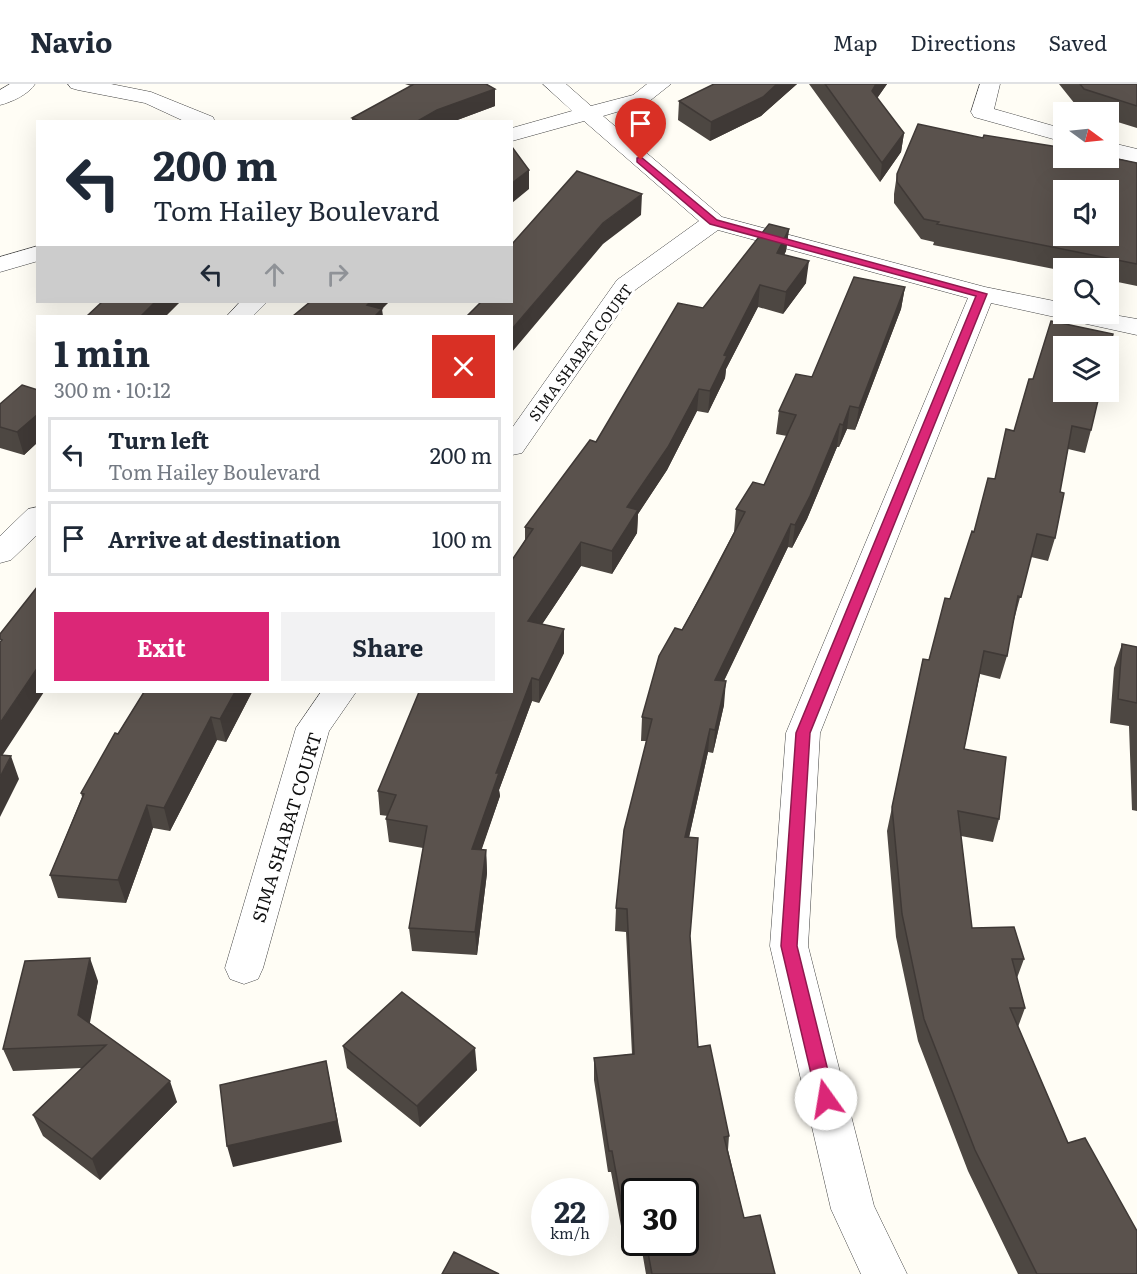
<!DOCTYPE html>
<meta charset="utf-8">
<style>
body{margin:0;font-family:Literata,serif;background:#f2f2f3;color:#1f2937;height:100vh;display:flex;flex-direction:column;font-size:22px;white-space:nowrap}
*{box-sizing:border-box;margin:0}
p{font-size:20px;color:#747a83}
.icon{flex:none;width:33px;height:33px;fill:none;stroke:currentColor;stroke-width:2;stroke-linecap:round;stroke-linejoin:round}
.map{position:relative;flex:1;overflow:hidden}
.details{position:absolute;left:36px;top:231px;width:477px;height:378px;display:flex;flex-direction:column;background:#fff;border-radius:0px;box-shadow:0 6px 24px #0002}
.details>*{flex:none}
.guide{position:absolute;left:36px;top:36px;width:477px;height:183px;border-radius:0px;box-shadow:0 6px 24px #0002;background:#fff;color:#1f2937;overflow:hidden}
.needle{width:39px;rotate:105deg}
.buttons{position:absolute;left:1053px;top:18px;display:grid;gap:12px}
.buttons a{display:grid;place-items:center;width:66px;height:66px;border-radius:0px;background:#fff;box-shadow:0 6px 24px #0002;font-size:30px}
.speed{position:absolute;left:531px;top:1094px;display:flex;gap:12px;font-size:30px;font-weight:700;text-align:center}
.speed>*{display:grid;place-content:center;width:78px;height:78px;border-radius:50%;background:#fff;box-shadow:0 6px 24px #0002;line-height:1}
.speed small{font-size:15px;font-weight:400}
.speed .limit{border:3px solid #111;border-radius:9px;background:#fff;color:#111}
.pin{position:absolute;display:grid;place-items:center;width:51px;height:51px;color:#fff;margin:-62px -26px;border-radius:50% 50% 50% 0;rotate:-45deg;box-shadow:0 0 6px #0007}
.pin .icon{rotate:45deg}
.me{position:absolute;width:66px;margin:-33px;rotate:347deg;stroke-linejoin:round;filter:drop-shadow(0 0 4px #0008)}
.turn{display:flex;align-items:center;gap:21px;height:126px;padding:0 18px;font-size:27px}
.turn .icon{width:78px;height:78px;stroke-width:2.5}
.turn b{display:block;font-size:42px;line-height:51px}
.lanes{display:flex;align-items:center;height:57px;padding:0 18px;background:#0003;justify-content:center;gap:30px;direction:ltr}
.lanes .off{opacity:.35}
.round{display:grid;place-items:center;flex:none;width:63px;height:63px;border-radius:0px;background:#f2f2f3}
.overview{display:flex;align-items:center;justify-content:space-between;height:102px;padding:0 18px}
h1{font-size:36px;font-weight:700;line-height:45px}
.primary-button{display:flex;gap:12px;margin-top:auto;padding:12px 18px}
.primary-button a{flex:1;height:69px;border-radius:0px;background:#db2777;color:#fff;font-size:24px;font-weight:700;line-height:69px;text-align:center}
.primary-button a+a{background:#f2f2f3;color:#1f2937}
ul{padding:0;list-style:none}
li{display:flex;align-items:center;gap:18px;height:75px;margin:0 12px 9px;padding:0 6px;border:3px solid #e0e1e3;border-radius:0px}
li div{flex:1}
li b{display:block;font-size:22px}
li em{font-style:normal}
header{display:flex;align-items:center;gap:36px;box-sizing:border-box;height:84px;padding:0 30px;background:#fff;border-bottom:2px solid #e0e1e3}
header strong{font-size:28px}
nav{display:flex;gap:33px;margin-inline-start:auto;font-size:21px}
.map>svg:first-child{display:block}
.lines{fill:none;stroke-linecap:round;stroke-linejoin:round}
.minor-casing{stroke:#444;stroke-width:1}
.minor{fill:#fff;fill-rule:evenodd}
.wall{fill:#4d4742;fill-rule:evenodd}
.shaded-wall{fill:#3f3936}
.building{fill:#5a524d;stroke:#3f3936;stroke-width:1.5;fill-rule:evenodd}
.route{fill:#db2777;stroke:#8e194d;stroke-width:1.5}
.labels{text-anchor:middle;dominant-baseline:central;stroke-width:6;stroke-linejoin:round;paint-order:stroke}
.far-street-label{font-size:15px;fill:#111;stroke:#fff}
.street-label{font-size:18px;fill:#111;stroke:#fff}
</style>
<header>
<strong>Navio</strong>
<nav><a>Map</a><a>Directions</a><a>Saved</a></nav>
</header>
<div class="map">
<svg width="1137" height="1190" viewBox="0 0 1137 1190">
<rect width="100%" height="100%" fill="#fffdf5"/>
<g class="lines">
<defs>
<path id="minor" d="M10 0H35C29 10 12 18 0 21V6Z
M68 0H111L151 8 213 33 215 38H186L145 19 78 6 71 4Z
M543 0H566L591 22 633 11 647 0H671L647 19 603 32 722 133 985 203 1064 219V230H1108L1137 235V251L991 219 820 649 808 862 874 1122 907 1190H861L831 1125 770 862 786 649 968 214 718 146 635 206 522 369 512 371V344L617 196 699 137 584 37 512 57V44L572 27Z
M980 0H1000L994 25 1064 45V58L974 33 971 28Z
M1108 58 1137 65V79L1108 72Z
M38 162V177L0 188V173Z
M240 218H267L253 232H227Z
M38 423V450L11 476 0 479V452L28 425Z
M321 608H356L329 647 263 884 258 895 244 900 230 895 225 884 296 644Z"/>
</defs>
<!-- minor casing -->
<use href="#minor" class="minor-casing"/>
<!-- minor -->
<use href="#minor" class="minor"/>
</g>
<!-- wall -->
<path class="wall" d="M405 0H486L495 5V22L452 38H352V34L411 2Z
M714 0H797L761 32 710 57 678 36 679 17Z
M809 0H887L877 14 904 49 901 68 880 98Z
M1059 0H1137V44L1108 35V28H1090L1079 25Z
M983 54 1137 79V202L1108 196V184H1064V187L933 161 934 158 921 155 894 119V110L897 90Z
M789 145 786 167 784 171 806 199 783 230 758 223 726 285 725 294 708 329 697 327 667 386 638 430 637 449 612 490 581 482 542 540 564 569 539 619 532 617 499 706 500 712 481 766H486L487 789 477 871 412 867 409 844 423 764 389 758 386 735 388 732 380 731 378 707 525 456V443L596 358 703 224Z
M905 203 901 225 855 346 847 345 839 363H837L807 435 792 464 788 463 724 597V621L713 669 708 668 689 753 690 852 698 963 729 1052 728 1066 744 1134 775 1190H646L642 1167 626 1169 611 1088H608L594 996V974L632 970 626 848 615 847 616 824 646 657H641L642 633 682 546 734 448 736 425 764 401 787 352 776 350 779 327ZM634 1107 686 1158H634Z
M1029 295 1091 346 1085 369 1068 365 1060 408 1055 454 1048 477 1031 473 1014 536H1013L1007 572 1000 595 980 590 964 665 999 735 993 758 961 752 972 844 1024 875 1017 894 1025 924 1018 943 1068 1059 1137 1190H1018L968 1087 918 957 896 853 887 747 923 575 929 576 974 448 1014 347Z
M38 306V358L24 371 0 364V320Z
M1122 560 1137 563V727L1132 726 1129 642 1110 639 1114 584Z
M144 608H252L226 658 217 656 170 747 153 744 126 819 58 814 50 791 82 713 81 709Z
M98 897 89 939 177 1018 100 1096 43 1052 33 1031 82 984 13 987 3 965Z
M343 962 477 986 420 1043 347 984Z"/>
<!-- shaded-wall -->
<path class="shaded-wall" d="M777 0H797L761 32 710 57 711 38Z
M876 0H887L869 26 872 7Z
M495 5V22L452 38H416L437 26Z
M904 49 901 68 880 98 882 79Z
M529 86V105L512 119V99Z
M642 110 641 131 603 160 512 268V245L603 139Z
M789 145 786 167 774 191 777 169Z
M809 177 806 199 783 230 786 208Z
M760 201 758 223 726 285 725 294 708 329 710 307 724 271Z
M905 203 901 225 855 346 859 324Z
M155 218H180L166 232H141Z
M370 218H389L382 225 383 232H368L367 221Z
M699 305 697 327 667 386 638 430 637 449 612 490V467L627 423Z
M850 322 847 345 839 363 843 341Z
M38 330V358L24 371 17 348Z
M840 340 837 363 807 435 792 464 795 441Z
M791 440 788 463 713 619 715 596Z
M581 458V482L529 560 528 537Z
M564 545V569L539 619V596Z
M38 583V608H44L0 675V639Z
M532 594V617L499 706 500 712 474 788 472 765 496 689Z
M726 597 724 621 713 669 715 646Z
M235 608H252L226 658 220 635Z
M211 633 217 656 170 747 164 724Z
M710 645 708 668 684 776 685 753Z
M11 672 19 695 0 733V693Z
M147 721 153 744 126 819 118 796Z
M486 766 487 789 477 871 475 848Z
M90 874 98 897 87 954 78 931Z
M475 964 477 986 420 1043 417 1022Z
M326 977 342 1058 233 1083 227 1062Z
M170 997 177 1018 100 1096 92 1075Z"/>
<!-- building -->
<path class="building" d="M414 0H486L495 5 437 26 416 38H362L352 34Z
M714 0H777L763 13 711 38 679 17Z
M825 0H876L872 7 904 49 882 79Z
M1080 0H1137V22L1084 5Z
M918 40 983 54 984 51 1064 64V74L1108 73 1137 79V180L937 140 939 138 924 135 897 98V90ZM1064 106H1108V152H1064Z
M512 63 529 86 512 99Z
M577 87 642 110 603 139 512 245V232H467L481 218H512V160Z
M769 140 789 145 777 169 809 177 786 208 760 201 724 271 727 272 710 307 699 305 668 363 627 423 638 426 612 467 581 458 528 537 564 545 539 596 532 594 496 689H499L472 765 486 766 475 848 409 844 427 742 386 735 396 711 378 707 419 608H512V476L533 445 525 443 590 356 596 358 678 219 703 224Z
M854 193 905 203 859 324 850 322 843 341 840 340 810 412 795 441 791 440 715 596 726 597 715 646 710 645 685 753 698 754 690 852 698 963 710 961 729 1052 724 1053 744 1134 760 1131 775 1190H652L646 1158H686V1107H634V1148L627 1149 612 1067H609L594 974 634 970 627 825 616 824 624 746 652 635 642 633 659 572 675 544 682 546 711 494 745 428 736 425 753 398 764 401 796 331 779 327 796 290 812 293Z
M102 218H155L141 232H87Z
M310 218H370L367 221 382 225 375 232H293Z
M1051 237 1113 250 1108 269V262H1064V308H1100L1091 346 1072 342 1060 408 1064 409 1055 454 1037 450 1021 513 1018 512 1007 572 984 567 964 665 1006 673 999 735 958 727 972 844 1014 843 1024 875H1012L1025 924H1010L1068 1059 1085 1054 1137 1147V1190H1037L975 1066 924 935 902 830 892 723 923 575 929 576 945 514 950 515 972 447 974 448 988 394 995 395 1006 345 1014 347 1029 295H1033Z
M22 301 38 306V330L17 348 0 343V320Z
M38 502V583L0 639V558L2 556 0 555V550Z
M1122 560 1137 563V619L1118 615Z
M144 608H235L220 635 211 633 164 724 147 721 118 796 50 791 84 710 81 709 115 649 118 650Z
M0 671 11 672 0 693Z
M90 874 78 931 170 997 92 1075 33 1031 106 961 3 965 25 877Z
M402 908 475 964 417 1022 343 962Z
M326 977 337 1037 227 1062 220 1001Z
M454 1168 499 1190H442Z"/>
<!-- route -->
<path class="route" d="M641 73 717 136 987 210 810 649 797 862 835 1015 832 1020 826 1023 820 1020 817 1015 781 862 796 649 976 212 710 140 637 78V74Z"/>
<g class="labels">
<!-- far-street labels -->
<g class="far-street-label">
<text transform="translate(580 268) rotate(-54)">SIMA SHABAT COURT</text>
</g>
<!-- street labels -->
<g class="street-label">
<text transform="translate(286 743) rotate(-73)">SIMA SHABAT COURT</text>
</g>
</g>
</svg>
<div class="buttons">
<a><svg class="needle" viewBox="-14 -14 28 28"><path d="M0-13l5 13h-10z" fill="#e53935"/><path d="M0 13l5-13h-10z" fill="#747a83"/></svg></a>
<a><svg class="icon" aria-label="sound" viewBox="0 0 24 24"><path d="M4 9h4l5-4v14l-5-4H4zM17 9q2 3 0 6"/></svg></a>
<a><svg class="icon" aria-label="search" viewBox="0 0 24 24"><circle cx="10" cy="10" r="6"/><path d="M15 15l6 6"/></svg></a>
<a><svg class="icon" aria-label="layers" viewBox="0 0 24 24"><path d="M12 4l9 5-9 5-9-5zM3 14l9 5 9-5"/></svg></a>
</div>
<div class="speed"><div>22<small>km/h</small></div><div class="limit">30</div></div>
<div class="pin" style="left:641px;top:76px;background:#d93025"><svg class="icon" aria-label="arrive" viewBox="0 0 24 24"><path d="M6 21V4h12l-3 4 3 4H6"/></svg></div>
<svg class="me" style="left:826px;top:1015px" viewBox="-20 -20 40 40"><circle r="19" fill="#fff"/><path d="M0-13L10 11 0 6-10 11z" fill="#db2777"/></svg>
<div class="guide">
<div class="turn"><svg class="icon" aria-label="left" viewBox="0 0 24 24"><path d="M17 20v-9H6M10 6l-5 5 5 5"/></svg><div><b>200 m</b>Tom Hailey Boulevard</div></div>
<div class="lanes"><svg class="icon" aria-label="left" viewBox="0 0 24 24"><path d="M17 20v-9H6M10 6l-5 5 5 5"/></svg><svg class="icon off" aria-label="ahead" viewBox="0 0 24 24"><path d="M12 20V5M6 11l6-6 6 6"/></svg><svg class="icon off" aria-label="right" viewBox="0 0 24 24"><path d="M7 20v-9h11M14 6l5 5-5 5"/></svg></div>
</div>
<section class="details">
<div class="overview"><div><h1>1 min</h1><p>300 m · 10:12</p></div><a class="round" style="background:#d93025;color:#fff"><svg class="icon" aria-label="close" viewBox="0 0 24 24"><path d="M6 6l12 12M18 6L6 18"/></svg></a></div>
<ul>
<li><svg class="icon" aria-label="left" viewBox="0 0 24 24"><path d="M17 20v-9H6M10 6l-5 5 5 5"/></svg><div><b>Turn left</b><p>Tom Hailey Boulevard</p></div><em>200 m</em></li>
<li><svg class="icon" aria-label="arrive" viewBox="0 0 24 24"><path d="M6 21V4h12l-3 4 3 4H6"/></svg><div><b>Arrive at destination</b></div><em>100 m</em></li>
</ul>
<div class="primary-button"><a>Exit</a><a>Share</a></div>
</section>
</div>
